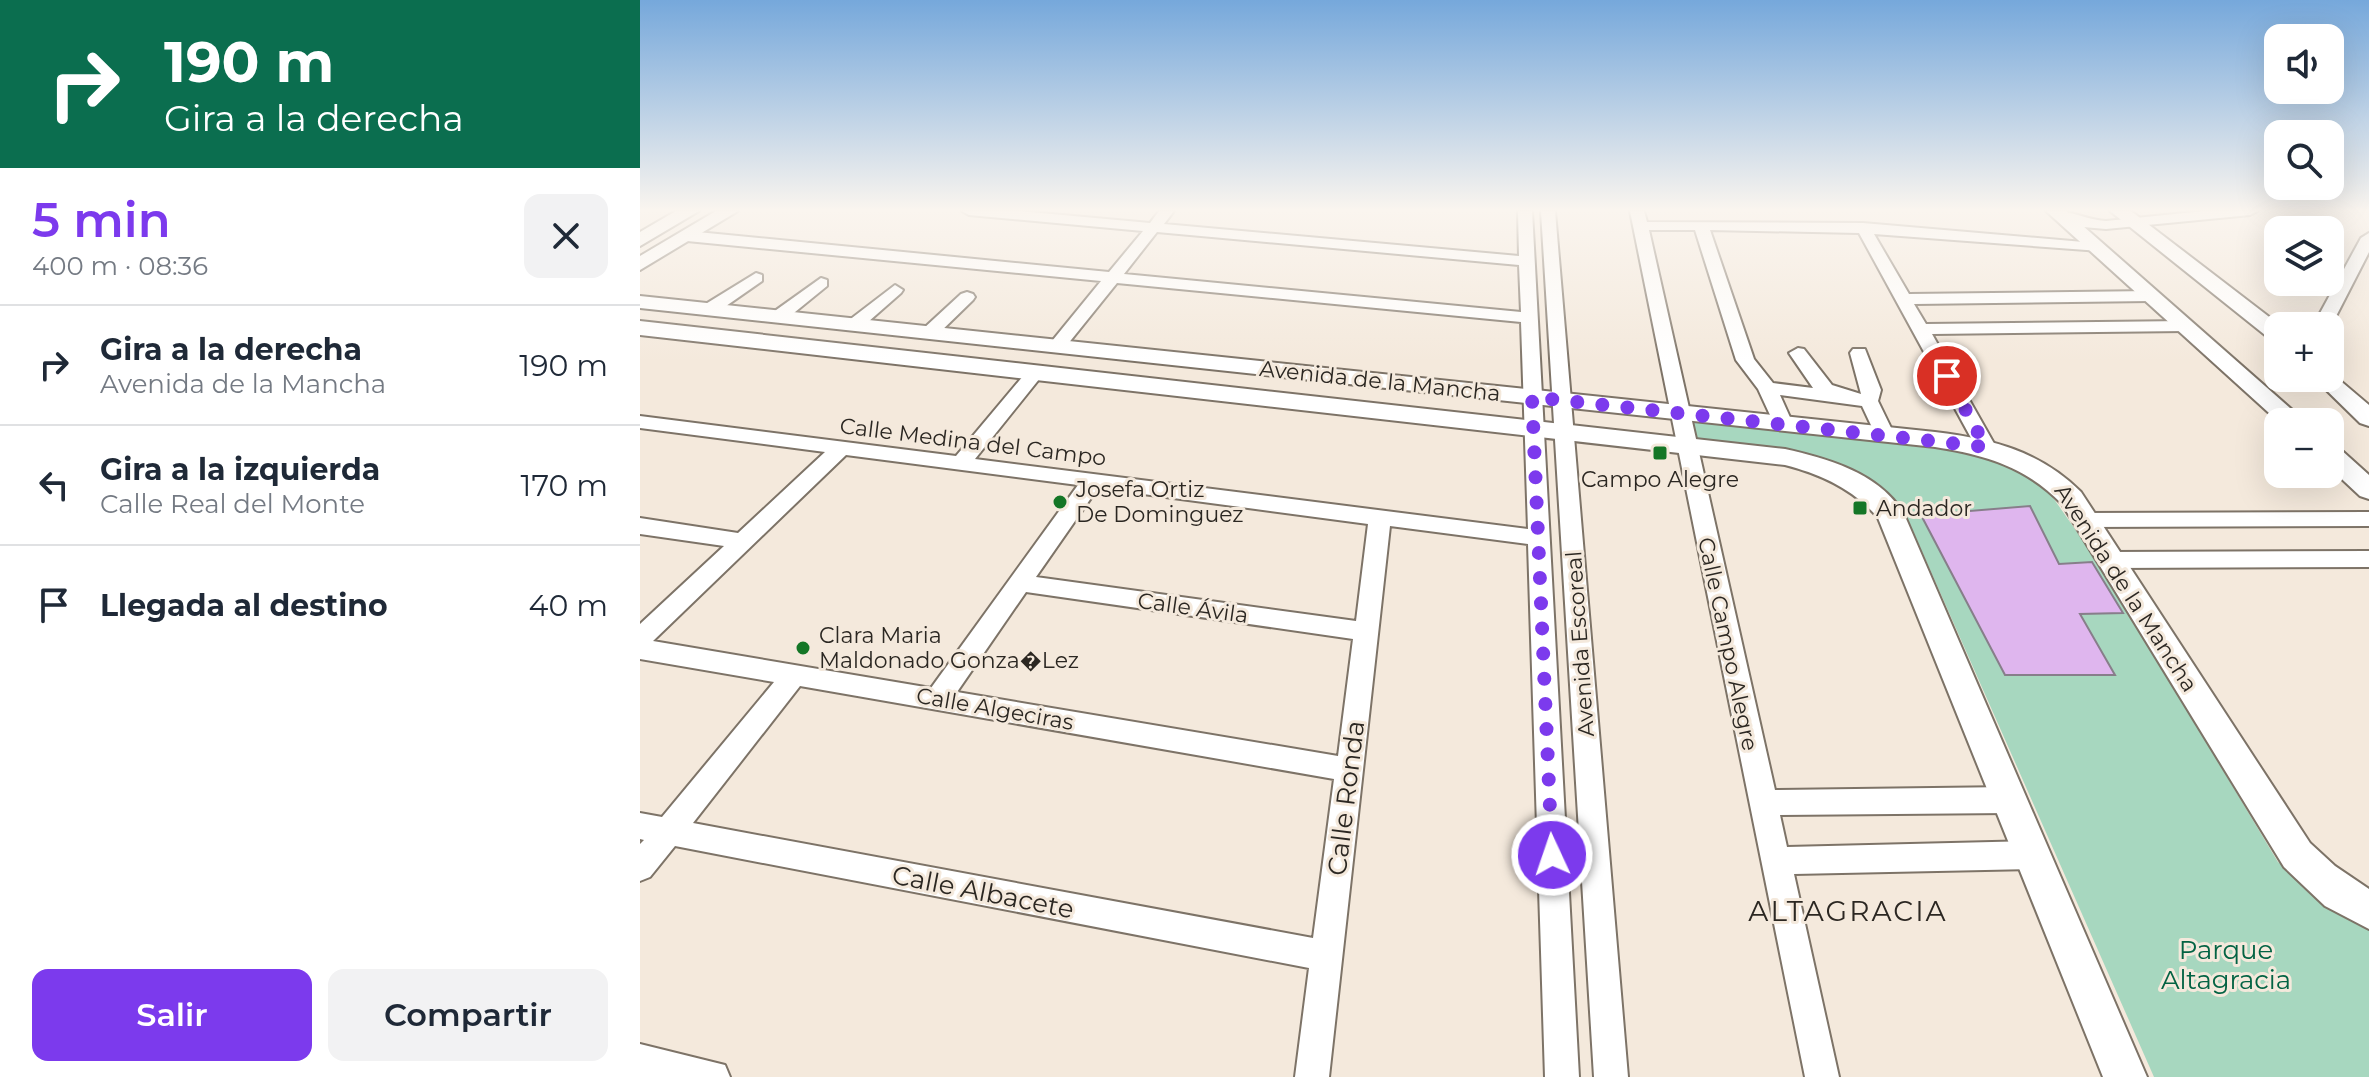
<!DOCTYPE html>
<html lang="es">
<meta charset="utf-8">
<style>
body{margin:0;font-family:Montserrat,sans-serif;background:#f2f2f3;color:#1f2937;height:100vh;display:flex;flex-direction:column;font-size:30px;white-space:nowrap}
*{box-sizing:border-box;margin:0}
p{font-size:26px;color:#747a83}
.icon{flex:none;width:44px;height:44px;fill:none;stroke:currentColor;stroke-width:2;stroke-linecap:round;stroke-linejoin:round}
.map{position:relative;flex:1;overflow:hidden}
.panel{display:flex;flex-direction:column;background:#fff;width:640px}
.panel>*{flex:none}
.top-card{background:#0b6e4f;color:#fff;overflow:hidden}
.fabs{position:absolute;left:1624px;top:24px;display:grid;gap:16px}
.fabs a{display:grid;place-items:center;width:80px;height:80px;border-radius:16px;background:#fff;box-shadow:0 8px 32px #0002;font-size:40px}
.pin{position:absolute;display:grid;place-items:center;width:68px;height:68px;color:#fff;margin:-34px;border:4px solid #fff;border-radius:50%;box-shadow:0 2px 8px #0007}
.me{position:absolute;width:88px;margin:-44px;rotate:357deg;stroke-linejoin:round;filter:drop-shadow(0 0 6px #0008)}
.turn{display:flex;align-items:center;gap:28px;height:168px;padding:0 32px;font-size:36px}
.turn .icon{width:104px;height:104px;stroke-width:2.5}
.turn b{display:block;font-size:56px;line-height:68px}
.round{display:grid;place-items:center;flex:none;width:84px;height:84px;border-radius:16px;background:#f2f2f3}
.overview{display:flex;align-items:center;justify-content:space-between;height:136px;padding:0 32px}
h1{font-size:48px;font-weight:600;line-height:60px;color:#7c3aed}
.cta{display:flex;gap:16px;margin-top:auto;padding:16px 32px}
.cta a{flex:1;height:92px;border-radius:16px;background:#7c3aed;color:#fff;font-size:32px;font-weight:600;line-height:92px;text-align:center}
.cta a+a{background:#f2f2f3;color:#1f2937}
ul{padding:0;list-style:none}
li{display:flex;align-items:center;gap:24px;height:120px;padding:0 32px;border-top:2px solid #e0e1e3}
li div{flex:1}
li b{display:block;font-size:30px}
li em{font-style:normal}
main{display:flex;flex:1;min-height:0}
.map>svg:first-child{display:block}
.green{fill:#a7d7bf}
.building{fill:#dfb6ee;stroke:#877e8a;stroke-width:2}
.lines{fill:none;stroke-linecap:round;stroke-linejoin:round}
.minor-casing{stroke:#7d7367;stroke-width:4}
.tertiary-casing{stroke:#7d7367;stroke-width:4}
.minor{fill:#fff;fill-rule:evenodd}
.tertiary{fill:#fff;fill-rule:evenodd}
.route{stroke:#7c3aed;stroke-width:14;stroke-dasharray:0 25.2}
.poi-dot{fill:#147626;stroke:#f4e9dc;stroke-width:3}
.labels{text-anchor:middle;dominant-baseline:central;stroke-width:6;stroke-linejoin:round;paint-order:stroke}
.street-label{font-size:22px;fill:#2b2722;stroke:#f4e9dc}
.poi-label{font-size:22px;fill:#2b2722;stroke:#f4e9dc;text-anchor:start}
.near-street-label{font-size:26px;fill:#2b2722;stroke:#f4e9dc}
.near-park-label{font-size:26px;fill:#036343;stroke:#f4e9dc}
.near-neighbourhood-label{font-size:28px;letter-spacing:2px;fill:#2b2722;stroke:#f4e9dc}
</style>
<main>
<section class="panel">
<div class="top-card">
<div class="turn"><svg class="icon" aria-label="right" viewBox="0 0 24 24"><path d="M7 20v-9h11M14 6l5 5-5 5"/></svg><div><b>190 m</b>Gira a la derecha</div></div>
</div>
<div class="overview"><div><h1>5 min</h1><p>400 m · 08:36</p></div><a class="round"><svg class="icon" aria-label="close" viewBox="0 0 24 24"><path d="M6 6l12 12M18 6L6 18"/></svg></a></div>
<ul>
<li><svg class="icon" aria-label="right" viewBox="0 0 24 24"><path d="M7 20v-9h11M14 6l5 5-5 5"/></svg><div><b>Gira a la derecha</b><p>Avenida de la Mancha</p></div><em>190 m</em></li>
<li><svg class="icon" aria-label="left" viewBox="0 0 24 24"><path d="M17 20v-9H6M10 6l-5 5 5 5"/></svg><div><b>Gira a la izquierda</b><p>Calle Real del Monte</p></div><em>170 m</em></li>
<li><svg class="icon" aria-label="arrive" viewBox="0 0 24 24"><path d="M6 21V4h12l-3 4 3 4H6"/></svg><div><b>Llegada al destino</b></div><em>40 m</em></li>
</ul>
<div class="cta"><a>Salir</a><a>Compartir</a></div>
</section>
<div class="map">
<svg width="1729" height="1077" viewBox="0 0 1729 1077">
<rect width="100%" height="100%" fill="#f4e9dc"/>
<!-- green -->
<path class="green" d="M1053 420 1348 455 1407 489 1460 565 1638 862 1729 928V1077H1514L1265 513 1218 471 1131 448 1055 439Z"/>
<!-- building -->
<path class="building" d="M1390 506 1419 564 1452 562 1483 613 1440 614 1475 675H1365L1281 515Z"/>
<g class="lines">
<defs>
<path id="minor" d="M322 211H379L510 223 519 211H534L524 224 879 256 878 211H892L939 1077H905L888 544 750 526 689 1077H655L669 968 35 846 10 877 0 881V844L4 840 0 839V813L22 817 134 682 0 659V624L84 546 0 534V518L98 533 185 452 0 428V416L316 456 389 369 395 368 404 373 335 459 888 529 881 322 477 283 423 350 417 351 408 346 461 281 47 241 39 236 47 231 469 272 503 231 329 215ZM517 232 879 265 881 312 484 274ZM206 455 438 485 291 688 13 641ZM458 488 728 524 716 621 396 577ZM386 592 713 639 698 756 317 692ZM160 686 694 779 673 938 53 823Z
M901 211H915L988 1077H954Z
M990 211H1004L1007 222 1223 223 1455 243 1460 245V251L1234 234 1269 294 1511 291 1519 296 1511 301 1274 304 1286 324 1546 321 1555 326 1546 331 1292 334 1356 447 1346 453 1336 447 1219 233 1070 230 1114 359 1133 383 1173 388 1149 353 1158 348 1164 349 1192 385 1221 394 1210 353 1213 349H1225L1241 390 1238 401 1254 434 1251 438H1237L1222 406 1140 395 1153 424 1143 430 1136 428 1118 389 1096 360 1055 230H1009L1135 790 1370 787 1380 791 1384 800 1380 809 1370 813 1140 815 1147 847 1393 841 1403 845 1408 855 1403 865 1393 869 1154 874 1199 1077H1165Z
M1415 211C1434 211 1447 220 1466 221L1564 211H1617L1610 215 1466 229 1443 227Z
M1729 233V252L1691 326H1673L1721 238Z
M116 273 122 275V281L76 313H64L62 309 64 305Z
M181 278 187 280V286L144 321H132L130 317 132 313Z
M255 285 263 290 261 293 220 329H208L205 325 208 321Z
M327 292 333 294 335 297 333 300 295 337H283L280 333 283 329 321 294Z
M1729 512V526L1446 527 1438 525 1435 520 1438 515 1446 513Z
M1729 551V567L1470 568 1462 566 1459 560 1462 554 1470 552Z
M0 1044 85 1065 90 1077H0Z"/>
<path id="tertiary" d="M36 211H59L0 246V232Z
M76 211H98L0 270V256Z
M1406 211H1426L1666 422H1639Z
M1470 211H1491L1641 326H1638V341L1630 339Z
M0 296 1295 432C1352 439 1400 451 1441 492L1670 843 1695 866 1729 889V929L1685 906 1644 867 1422 504C1386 467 1346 455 1295 447L0 308Z
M0 321 1145 449C1189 459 1239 473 1264 514L1507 1077H1463L1238 518C1214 489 1180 474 1145 465L0 335Z
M1690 372 1729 405V426L1720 423 1674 378H1690Z
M1690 446 1699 448 1729 475V499L1720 496 1690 468Z"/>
</defs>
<!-- minor casing -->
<use href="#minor" class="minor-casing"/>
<!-- tertiary casing -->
<use href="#tertiary" class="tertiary-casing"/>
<!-- minor -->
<use href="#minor" class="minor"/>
<!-- tertiary -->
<use href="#tertiary" class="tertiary"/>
</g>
<!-- sky -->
<linearGradient id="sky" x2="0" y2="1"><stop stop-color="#76a8db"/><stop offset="0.58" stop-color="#faf5ef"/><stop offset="1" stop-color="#faf5ef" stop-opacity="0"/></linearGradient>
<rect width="1729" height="362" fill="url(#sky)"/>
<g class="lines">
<!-- route -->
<path class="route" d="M912 855 892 397 1346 447 1307 376"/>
</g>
<!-- markers -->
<g class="poi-dot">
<rect x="1012" y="445" width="16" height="16" rx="4"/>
<circle cx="420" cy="502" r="8"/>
<rect x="1212" y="500" width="16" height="16" rx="4"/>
<circle cx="163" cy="648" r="8"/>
</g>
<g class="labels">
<!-- street labels -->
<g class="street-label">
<text transform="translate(740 381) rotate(6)">Avenida de la Mancha</text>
<text transform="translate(333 442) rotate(7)">Calle Medina del Campo</text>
<text transform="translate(1486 588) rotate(57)">Avenida de la Mancha</text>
<text transform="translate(553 608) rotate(8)">Calle Ávila</text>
<text transform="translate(940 644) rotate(-94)">Avenida Escoreal</text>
<text transform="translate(1088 644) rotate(78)">Calle Campo Alegre</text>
<text transform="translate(355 709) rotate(10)">Calle Algeciras</text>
</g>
<!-- poi labels -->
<g class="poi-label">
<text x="1020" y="479" text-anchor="middle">Campo Alegre</text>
<text x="436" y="489">Josefa Ortiz<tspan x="436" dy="25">De Dominguez</tspan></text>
<text x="1236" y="508">Andador</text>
<text x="179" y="635">Clara Maria<tspan x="179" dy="25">Maldonado Gonza�Lez</tspan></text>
</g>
<!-- near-street labels -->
<g class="near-street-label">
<text transform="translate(706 798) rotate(-83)">Calle Ronda</text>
<text transform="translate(343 892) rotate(11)">Calle Albacete</text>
</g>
<!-- near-park labels -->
<g class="near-park-label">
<text x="1586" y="950">Parque<tspan x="1586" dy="30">Altagracia</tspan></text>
</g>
<!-- near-neighbourhood labels -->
<g class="near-neighbourhood-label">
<text x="1208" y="911">ALTAGRACIA</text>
</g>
</g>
</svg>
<div class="fabs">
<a><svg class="icon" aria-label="sound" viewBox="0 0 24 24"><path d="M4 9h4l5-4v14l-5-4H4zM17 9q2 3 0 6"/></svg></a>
<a><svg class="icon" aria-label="search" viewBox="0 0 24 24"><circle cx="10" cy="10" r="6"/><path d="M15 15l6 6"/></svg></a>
<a><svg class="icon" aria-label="layers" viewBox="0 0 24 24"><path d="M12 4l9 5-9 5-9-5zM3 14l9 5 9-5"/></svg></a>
<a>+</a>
<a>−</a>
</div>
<div class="pin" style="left:1307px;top:376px;background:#d93025"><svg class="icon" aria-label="arrive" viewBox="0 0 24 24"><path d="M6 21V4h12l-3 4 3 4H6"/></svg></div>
<svg class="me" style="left:912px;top:855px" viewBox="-20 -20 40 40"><circle r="17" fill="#7c3aed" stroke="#fff" stroke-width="3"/><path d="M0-11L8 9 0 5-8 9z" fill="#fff"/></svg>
</div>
</main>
